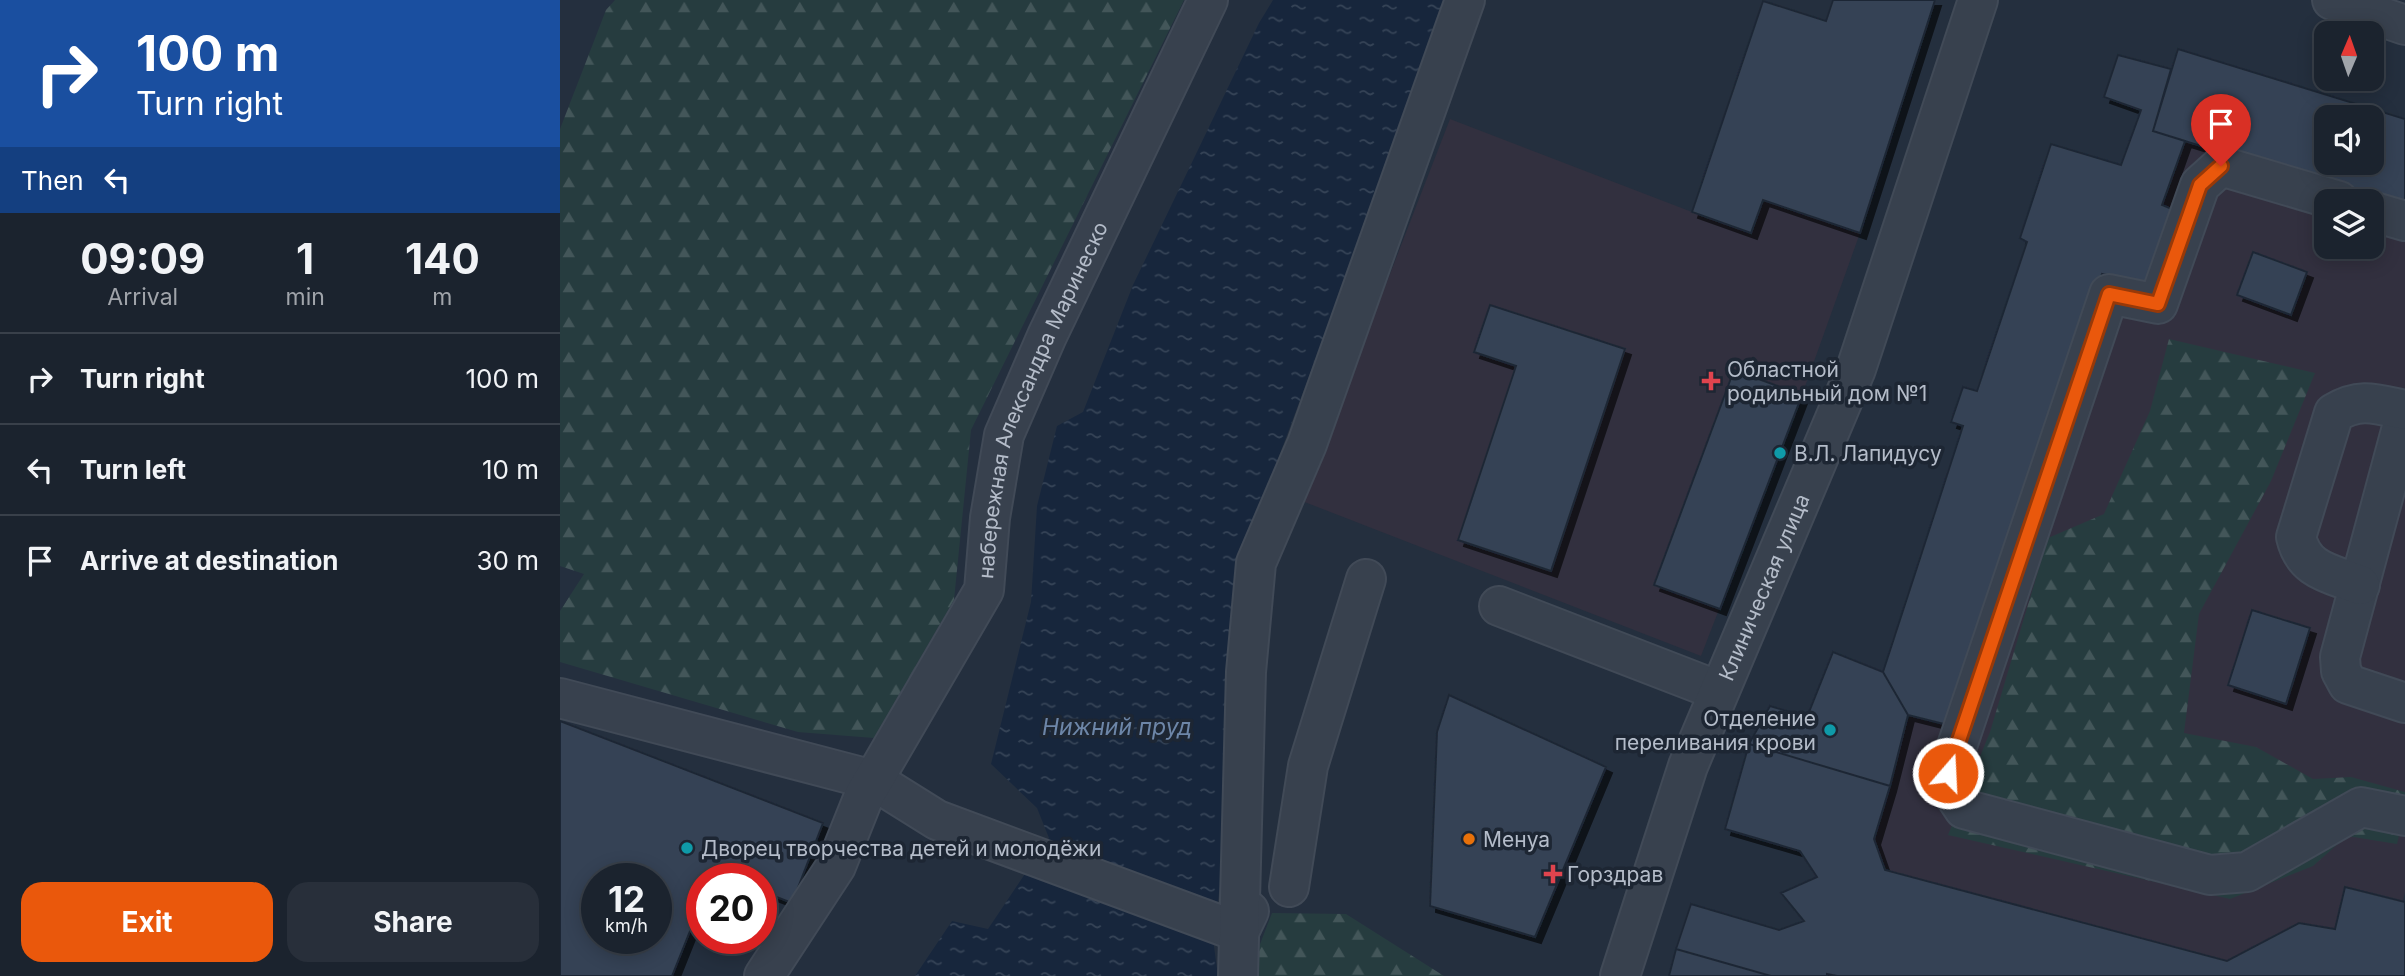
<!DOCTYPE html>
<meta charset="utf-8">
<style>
body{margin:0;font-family:Inter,sans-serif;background:#282f3a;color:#f1f3f6;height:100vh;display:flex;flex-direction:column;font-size:26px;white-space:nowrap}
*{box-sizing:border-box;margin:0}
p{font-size:23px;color:#a0a4aa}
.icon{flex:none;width:38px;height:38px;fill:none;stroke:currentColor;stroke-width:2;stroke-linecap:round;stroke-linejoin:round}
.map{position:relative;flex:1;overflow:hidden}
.details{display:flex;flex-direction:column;background:#1b232e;width:560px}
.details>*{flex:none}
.hud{background:#1a4fa0;color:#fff;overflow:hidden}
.needle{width:46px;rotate:2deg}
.controls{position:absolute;left:1754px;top:21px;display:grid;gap:14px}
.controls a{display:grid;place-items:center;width:70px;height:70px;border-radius:14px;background:#1b232e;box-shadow:0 4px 18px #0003,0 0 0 2px #39404a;font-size:35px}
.speed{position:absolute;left:21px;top:863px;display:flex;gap:14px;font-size:35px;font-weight:700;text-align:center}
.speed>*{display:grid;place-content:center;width:91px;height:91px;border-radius:50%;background:#1b232e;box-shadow:0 4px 18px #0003,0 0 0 2px #39404a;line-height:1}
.speed small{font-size:18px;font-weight:400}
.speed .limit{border:10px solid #d22;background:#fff;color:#111}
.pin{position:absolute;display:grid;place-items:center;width:60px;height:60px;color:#fff;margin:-72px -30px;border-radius:50% 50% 50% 0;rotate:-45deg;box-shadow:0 0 7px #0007}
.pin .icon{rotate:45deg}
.me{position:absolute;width:77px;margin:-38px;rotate:19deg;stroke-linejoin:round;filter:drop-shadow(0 0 5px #0008)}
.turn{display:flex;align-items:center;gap:24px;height:147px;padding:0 21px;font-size:32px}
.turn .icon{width:91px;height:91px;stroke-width:2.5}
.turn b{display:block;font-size:49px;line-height:60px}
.then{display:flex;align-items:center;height:66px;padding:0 21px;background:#0003;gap:14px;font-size:26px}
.eta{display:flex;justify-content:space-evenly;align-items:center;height:119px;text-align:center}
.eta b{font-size:42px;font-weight:700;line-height:49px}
.action{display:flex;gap:14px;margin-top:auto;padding:14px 21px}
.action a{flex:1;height:80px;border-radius:21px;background:#ea580c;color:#fff;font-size:28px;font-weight:700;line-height:80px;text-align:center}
.action a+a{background:#282f3a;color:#f1f3f6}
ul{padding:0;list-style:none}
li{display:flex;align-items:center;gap:21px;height:91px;padding:0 21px;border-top:2px solid #39404a}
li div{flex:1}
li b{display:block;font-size:26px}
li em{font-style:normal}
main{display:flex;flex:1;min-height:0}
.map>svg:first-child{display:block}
.medical{fill:#32303f;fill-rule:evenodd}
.forest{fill:url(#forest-firs)}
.water{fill:url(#water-ripples)}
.building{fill:#364354;stroke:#1f2835;stroke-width:2;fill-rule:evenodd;filter:url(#shadow)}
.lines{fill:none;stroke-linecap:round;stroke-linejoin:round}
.minor-casing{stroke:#414a57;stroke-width:42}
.minor{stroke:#38414e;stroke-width:38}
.route-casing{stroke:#983908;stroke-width:18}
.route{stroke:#ea580c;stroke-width:12}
.health-dot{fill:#e0444e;stroke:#1d2633;stroke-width:2.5}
.culture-dot{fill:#0f9aa8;stroke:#1d2633;stroke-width:2.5}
.food-dot{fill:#e8710a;stroke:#1d2633;stroke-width:2.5}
.labels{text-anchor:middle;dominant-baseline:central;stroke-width:7;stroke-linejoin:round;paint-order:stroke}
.poi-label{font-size:21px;fill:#b4bcc9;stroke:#1d2633;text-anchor:start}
.street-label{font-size:21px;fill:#b4bcc9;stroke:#1d2633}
.water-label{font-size:23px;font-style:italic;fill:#6d86a8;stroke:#1d2633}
</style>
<main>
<section class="details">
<div class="hud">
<div class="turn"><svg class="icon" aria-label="right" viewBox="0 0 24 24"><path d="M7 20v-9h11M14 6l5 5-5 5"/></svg><div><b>100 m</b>Turn right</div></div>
<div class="then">Then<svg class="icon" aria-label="left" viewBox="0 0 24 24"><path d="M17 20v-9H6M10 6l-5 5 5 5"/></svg></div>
</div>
<div class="eta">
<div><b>09:09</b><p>Arrival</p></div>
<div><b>1</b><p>min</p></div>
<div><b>140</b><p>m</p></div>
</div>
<ul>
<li><svg class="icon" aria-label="right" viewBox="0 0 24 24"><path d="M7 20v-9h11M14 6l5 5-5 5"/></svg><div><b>Turn right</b></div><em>100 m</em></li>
<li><svg class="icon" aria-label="left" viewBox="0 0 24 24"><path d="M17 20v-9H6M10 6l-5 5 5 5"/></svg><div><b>Turn left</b></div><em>10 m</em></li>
<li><svg class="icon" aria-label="arrive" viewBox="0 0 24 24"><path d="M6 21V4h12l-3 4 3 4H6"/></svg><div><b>Arrive at destination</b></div><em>30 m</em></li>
</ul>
<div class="action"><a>Exit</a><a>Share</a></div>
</section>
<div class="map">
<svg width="1845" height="976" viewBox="0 0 1845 976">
<defs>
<pattern id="forest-firs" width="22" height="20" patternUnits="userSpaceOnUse" patternTransform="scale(1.75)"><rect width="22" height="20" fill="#263c3f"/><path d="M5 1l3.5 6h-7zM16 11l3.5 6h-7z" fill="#435659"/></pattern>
<pattern id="water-ripples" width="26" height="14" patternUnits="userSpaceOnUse" patternTransform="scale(1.75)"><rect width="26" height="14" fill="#17263c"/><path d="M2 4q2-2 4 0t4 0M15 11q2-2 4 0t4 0" fill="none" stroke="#364457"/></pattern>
<filter id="shadow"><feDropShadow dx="6" dy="6" stdDeviation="0" flood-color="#0009"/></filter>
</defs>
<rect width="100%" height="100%" fill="#242f3e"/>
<!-- medical -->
<path class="medical" d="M1618 49 1845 119V892L1843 901 1845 902V976H1109L1131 904 1219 930 1244 921 1221 893 1256 877 1240 852 1165 829 1189 744 1210 706 1247 717 1273 652 1323 671 1403 426 1391 422 1403 387 1418 391 1467 243 1460 238 1491 144 1561 165 1581 111 1544 97 1558 55 1611 69ZM1766 117H1811V163H1766ZM1766 201H1811V247H1766ZM1692 610 1750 629 1726 703 1668 685Z
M890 119 1132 212 1191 233 1203 200 1300 233 1242 395 1141 656 742 501ZM930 305 1064 349 898 540 956 366 914 352Z"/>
<!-- forest -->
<path class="forest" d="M55 0H624L411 430 394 600 314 738 238 732 0 662V611L24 574 0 566V129L46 10Z
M1609 339 1755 373 1711 481 1639 614 1624 733 1696 747 1753 779 1791 777 1845 792V808L1837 844 1787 836 1753 866 1670 899 1388 835 1430 732 1488 538 1544 514 1590 411Z
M712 913 786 914 884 976H698L697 952Z"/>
<!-- water -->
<path class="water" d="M713 0H890L676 571 668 824 653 939 658 976H355L392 921 428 929 489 838 477 808 431 764 471 602 477 506 497 426 523 412 573 285 699 23Z"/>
<!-- building -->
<path class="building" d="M1273 0H1375L1300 233 1203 200 1191 233 1132 212 1203 1 1266 21Z
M1618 49 1845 119V210L1593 131ZM1766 117H1811V163H1766Z
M1558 55 1611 69 1593 131 1625 141 1602 205 1612 209 1590 284 1542 274 1392 726 1348 715 1323 672 1403 426 1391 422 1403 387 1417 391 1467 242 1460 238 1491 144 1561 165 1581 110 1544 97Z
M1693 252 1747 272 1731 315 1677 295Z
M930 305 1065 349 991 571 898 540 956 366 914 352Z
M1174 370 1242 395 1160 609 1094 585Z
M1692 610 1750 628 1726 704 1668 685Z
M1273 652 1323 672 1348 715 1330 786 1189 744 1210 706 1247 717Z
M889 695 1046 767 975 937 870 906 877 732Z
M0 721 263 823 232 903 201 891V878H169L153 872 150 878H142V901L112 976H0ZM37 878H96V938H37Z
M1189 744 1330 786 1314 839 1325 870 1667 961 1739 923 1775 929 1785 887 1845 902V976H1277L1267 974V976H1211L1116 949 1131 904 1219 930 1244 921 1221 893 1257 877 1240 851 1165 829Z
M1116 949 1211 976H1109Z"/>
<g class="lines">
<defs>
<g id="minor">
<path d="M1772 0 1845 25"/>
<path d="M1779 201 1661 166 1640 185 1598 304 1549 294 1388 773 1392 791 1404 809 1650 875 1687 872 1801 807 1845 816"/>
<path d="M1811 211 1845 221"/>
<path d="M1845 416 1780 657 1781 671 1788 684 1845 703"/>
<path d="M1800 585C1770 573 1744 571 1736 537L1774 413C1801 397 1816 404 1845 410"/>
<path d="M939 606 1159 691"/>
<path d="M0 698 313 780 377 820 679 932 689 911"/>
<path d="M729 887 748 766 806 579"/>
<path id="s1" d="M204 976 276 866 304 796 424 590 430 518 444 435 487 336 648 0"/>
<path d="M678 976 686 672 696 563 747 444 905 0"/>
<path id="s2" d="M1060 976 1128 766 1296 369 1418 0"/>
</g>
</defs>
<!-- minor casing -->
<use href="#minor" class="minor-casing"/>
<!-- minor -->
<use href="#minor" class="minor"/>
</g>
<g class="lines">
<defs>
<path id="route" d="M1388 773 1549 294 1598 304 1640 185 1661 166"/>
</defs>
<!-- route casing -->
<use href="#route" class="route-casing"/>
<!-- route -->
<use href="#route" class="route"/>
</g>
<!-- markers -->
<g class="health-dot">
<path d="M1147.5 370.5h7v7h7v7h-7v7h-7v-7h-7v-7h7z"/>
<path d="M989.5 863.5h7v7h7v7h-7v7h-7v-7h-7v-7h7z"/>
</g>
<g class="culture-dot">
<circle cx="1220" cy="453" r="7"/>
<circle cx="1270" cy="730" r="7"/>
<circle cx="127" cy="848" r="7"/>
</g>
<circle class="food-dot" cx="909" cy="839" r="7"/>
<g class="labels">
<!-- poi labels -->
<g class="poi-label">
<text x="1167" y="369">Областной<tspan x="1167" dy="24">родильный дом №1</tspan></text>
<text x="1234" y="453">В.Л. Лапидусу</text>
<text x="1256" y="718" text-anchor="end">Отделение<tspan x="1256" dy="24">переливания крови</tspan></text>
<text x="923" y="839">Менуа</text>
<text x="141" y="848">Дворец творчества детей и молодёжи</text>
<text x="1007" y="874">Горздрав</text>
</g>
<!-- street labels -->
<g class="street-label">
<text stroke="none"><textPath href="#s1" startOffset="646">набережная Александра Маринеско</textPath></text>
<text stroke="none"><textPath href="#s2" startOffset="415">Клиническая улица</textPath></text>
</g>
<!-- water labels -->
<g class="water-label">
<text x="557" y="727">Нижний пруд</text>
</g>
</g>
</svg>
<div class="controls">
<a><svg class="needle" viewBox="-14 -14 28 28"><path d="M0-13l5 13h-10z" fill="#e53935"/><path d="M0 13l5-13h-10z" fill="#a0a4aa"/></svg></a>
<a><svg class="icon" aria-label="sound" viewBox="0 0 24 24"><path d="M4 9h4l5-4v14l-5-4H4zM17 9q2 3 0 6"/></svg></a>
<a><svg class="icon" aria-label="layers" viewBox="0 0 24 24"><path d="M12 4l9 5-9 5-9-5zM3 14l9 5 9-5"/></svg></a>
</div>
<div class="speed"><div>12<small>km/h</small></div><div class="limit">20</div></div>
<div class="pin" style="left:1661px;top:166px;background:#d93025"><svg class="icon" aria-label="arrive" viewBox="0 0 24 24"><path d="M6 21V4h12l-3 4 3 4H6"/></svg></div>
<svg class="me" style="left:1388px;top:773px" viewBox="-20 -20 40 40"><circle r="17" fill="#ea580c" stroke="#fff" stroke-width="3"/><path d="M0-11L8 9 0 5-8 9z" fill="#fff"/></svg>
</div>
</main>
